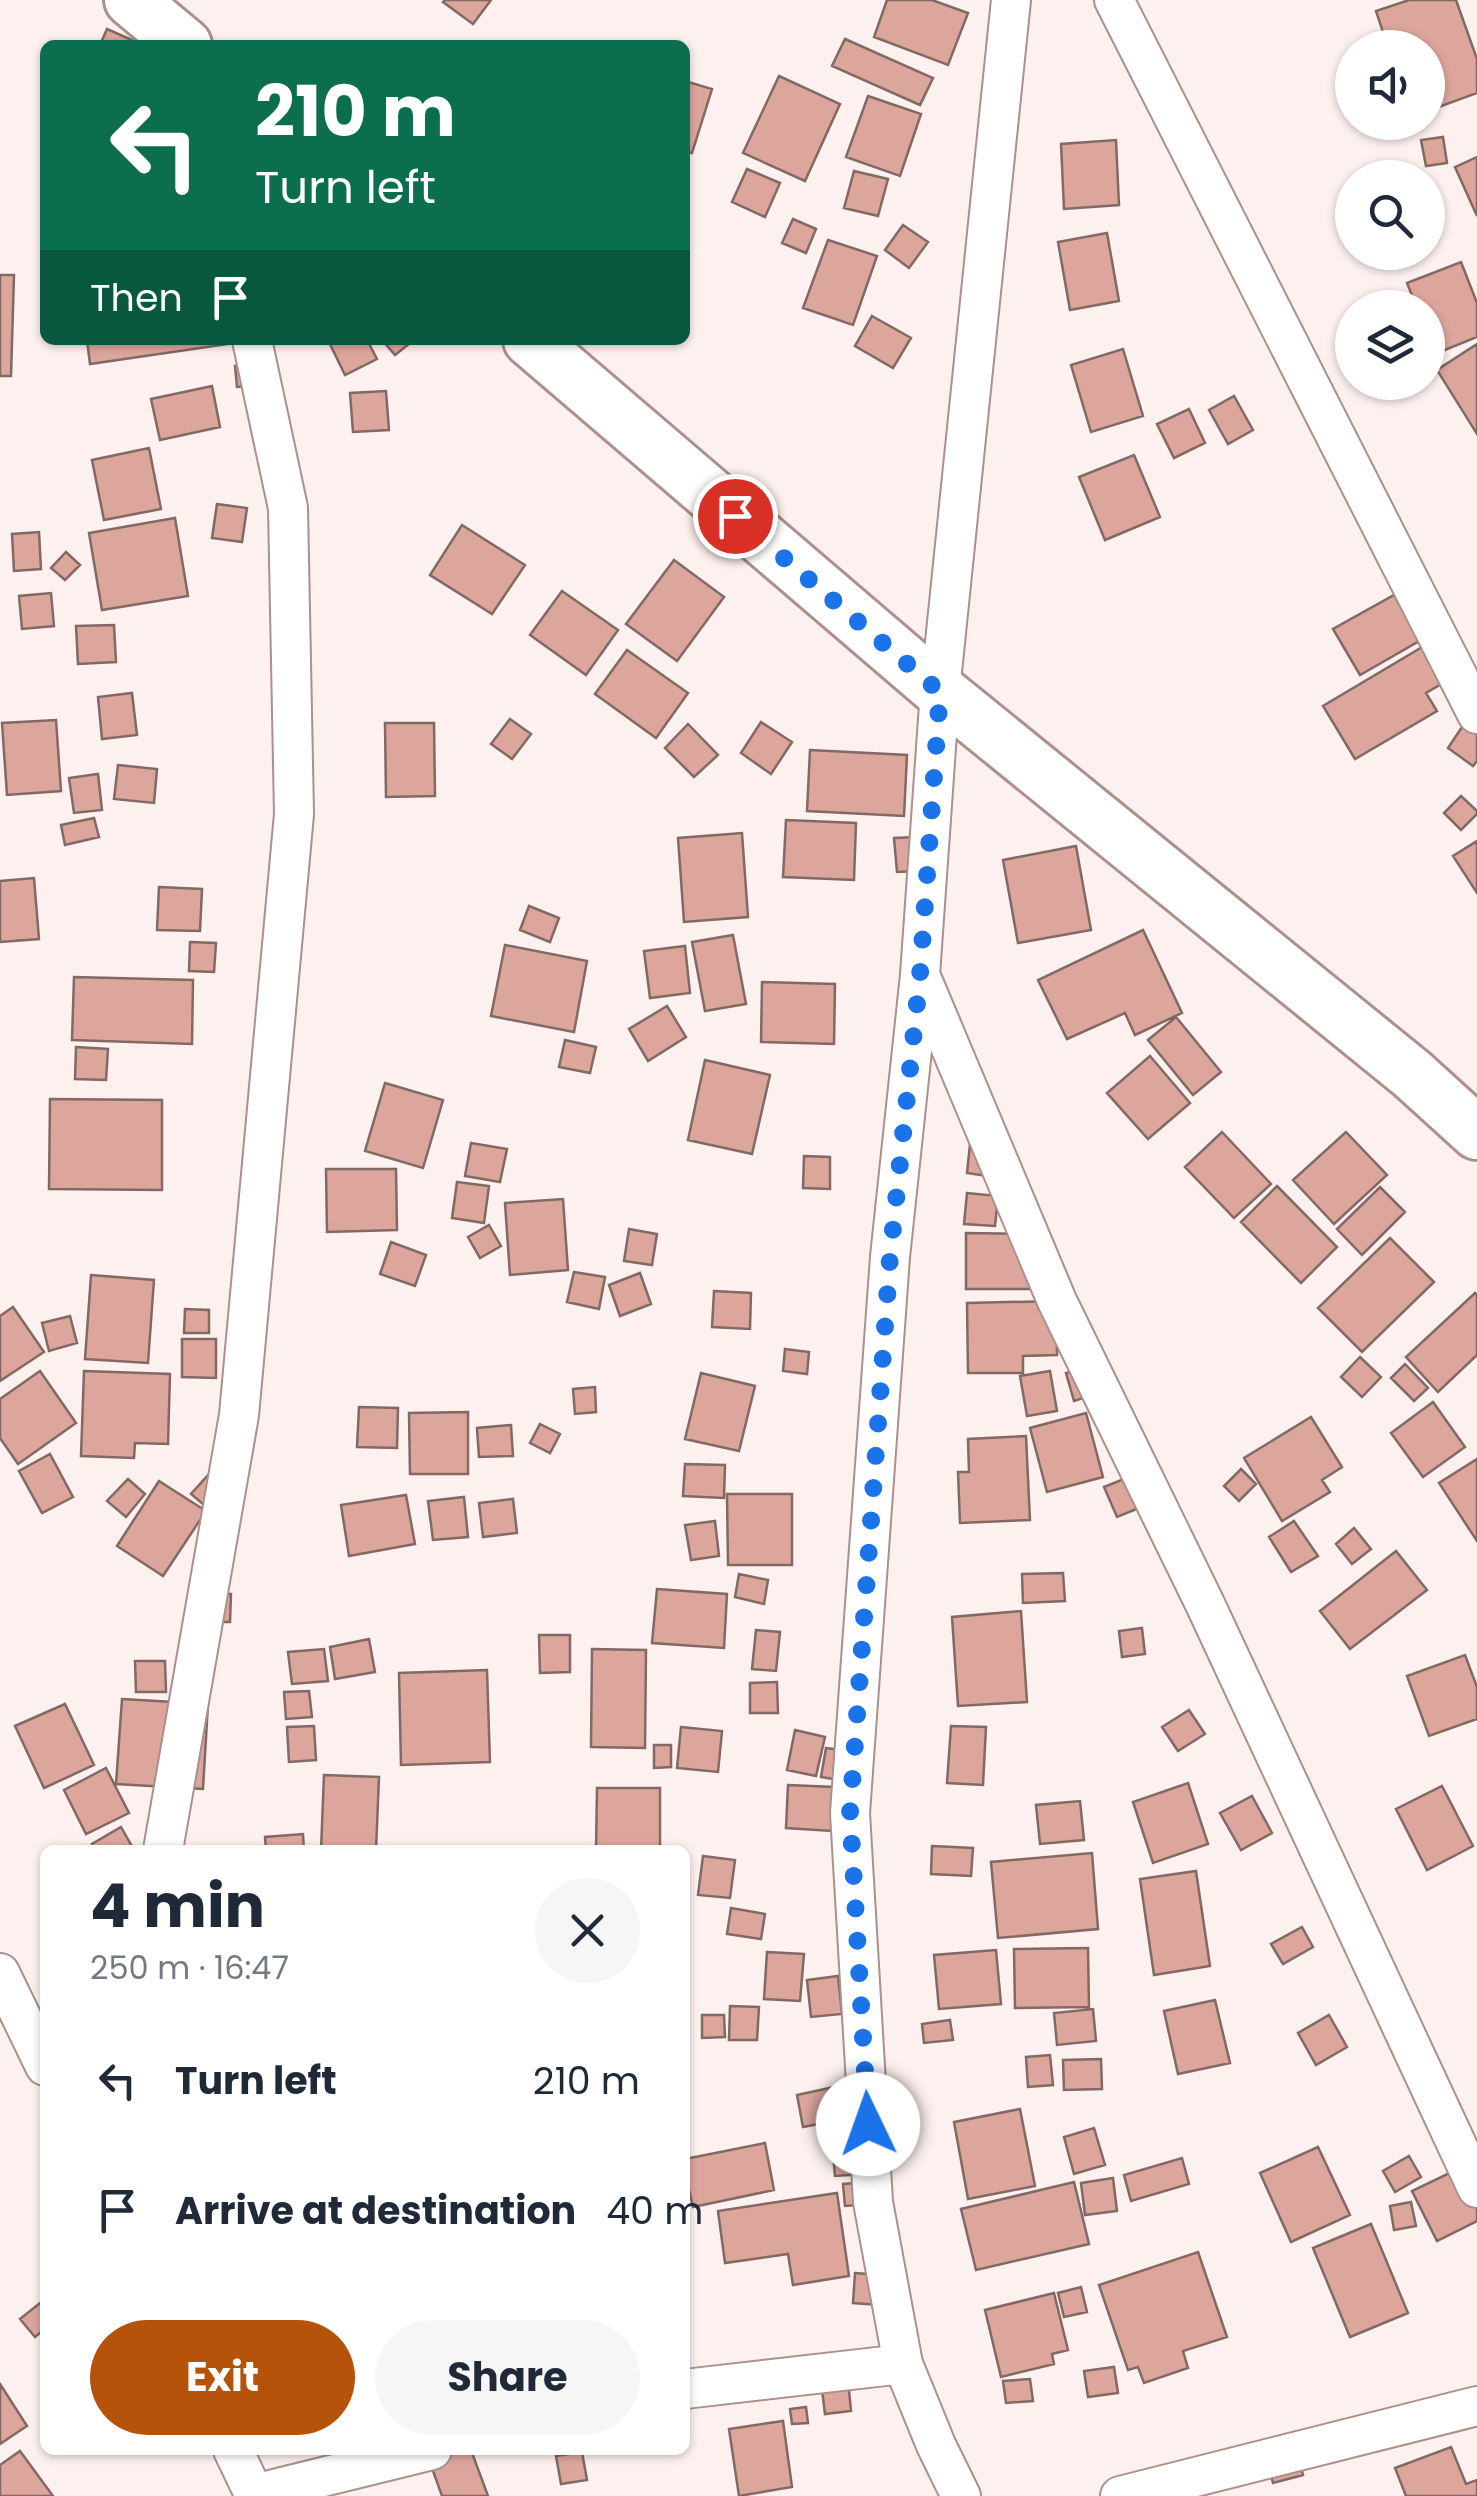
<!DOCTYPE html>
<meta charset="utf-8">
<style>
body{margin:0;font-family:Poppins,sans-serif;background:#f6f6f7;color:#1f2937;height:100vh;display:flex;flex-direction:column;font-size:38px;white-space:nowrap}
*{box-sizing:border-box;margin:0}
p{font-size:32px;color:#747a83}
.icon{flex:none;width:55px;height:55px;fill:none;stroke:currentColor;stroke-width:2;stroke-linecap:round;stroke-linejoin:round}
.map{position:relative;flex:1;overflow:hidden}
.sheet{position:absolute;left:40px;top:1845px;width:650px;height:610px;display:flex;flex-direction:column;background:#fff;border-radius:15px;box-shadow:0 2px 8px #0004}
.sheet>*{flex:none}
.banner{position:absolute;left:40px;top:40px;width:650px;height:305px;border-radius:15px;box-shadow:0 2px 8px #0004;background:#0b6e4f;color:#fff;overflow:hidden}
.fabs{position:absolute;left:1335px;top:30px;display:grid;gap:20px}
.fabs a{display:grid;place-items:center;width:110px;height:110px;border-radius:50%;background:#fff;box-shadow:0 2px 8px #0004;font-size:50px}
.pin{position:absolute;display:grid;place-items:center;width:85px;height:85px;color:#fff;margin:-42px;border:5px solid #fff;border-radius:50%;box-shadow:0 2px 10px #0007}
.me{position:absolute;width:110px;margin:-55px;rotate:357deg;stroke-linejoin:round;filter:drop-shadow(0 0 8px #0008)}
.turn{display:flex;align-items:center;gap:35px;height:210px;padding:0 50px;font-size:45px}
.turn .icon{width:130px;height:130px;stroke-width:2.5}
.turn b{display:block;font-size:70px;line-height:85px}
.then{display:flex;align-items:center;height:95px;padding:0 50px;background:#0003;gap:20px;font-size:38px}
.round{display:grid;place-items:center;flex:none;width:105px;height:105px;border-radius:52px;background:#f6f6f7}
.summary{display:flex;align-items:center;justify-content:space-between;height:170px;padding:0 50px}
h1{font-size:60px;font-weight:700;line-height:75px}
.cta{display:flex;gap:20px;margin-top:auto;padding:20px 50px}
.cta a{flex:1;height:115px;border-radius:60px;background:#b45309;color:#fff;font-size:40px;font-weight:700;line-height:115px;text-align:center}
.cta a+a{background:#f6f6f7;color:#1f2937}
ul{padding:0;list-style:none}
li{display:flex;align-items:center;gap:30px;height:130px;padding:0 50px}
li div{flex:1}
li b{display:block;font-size:38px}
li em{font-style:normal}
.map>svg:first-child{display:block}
.building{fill:#dda69d;stroke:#826964;stroke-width:2.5}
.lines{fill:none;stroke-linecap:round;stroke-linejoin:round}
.minor-casing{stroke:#ab908b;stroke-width:42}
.secondary-casing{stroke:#ab908b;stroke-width:58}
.minor{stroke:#fff;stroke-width:38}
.secondary{stroke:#fff;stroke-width:52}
.route{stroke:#1a73e8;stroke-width:18;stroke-dasharray:0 32.4}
</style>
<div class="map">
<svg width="1477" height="2496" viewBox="0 0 1477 2496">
<rect width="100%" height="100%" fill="#fdf1ef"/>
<!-- building -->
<path class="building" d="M445 0H491L473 24 443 2Z
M887 0H932L968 13 948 65 874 37Z
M1409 0H1456L1477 59V93L1428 111V48H1379L1376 38 1384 35 1376 11Z
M107 29 141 44 140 45H100Z
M845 39 933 78 920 105 832 66Z
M779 76 840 104 805 181 743 153Z
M685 81 712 89 692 153 685 151Z
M868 96 921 114 900 176 846 157Z
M1443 137 1447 163 1426 166 1421 140Z
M1116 140 1119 205 1064 209 1061 144Z
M1477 157V216L1455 167Z
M747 169 780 183 765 217 732 202Z
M854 171 888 179 878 216 844 208Z
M793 219 816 229 806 253 782 243Z
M903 225 928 242 909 268 885 250Z
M1107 233 1119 301 1070 310 1058 242Z
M828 240 877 256 853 325 803 308Z
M1461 262 1477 303V337L1435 354 1428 335V308H1417L1407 283Z
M0 275H14L11 376H0Z
M872 316 911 338 893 368 855 346Z
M87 340H235V343L90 364Z
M328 340H367L377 359 345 375Z
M382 340H414L395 355Z
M1477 344V434L1437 370Z
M1123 349 1143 416 1091 432 1071 365Z
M256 364 258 385 237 387 235 366Z
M212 386 220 427 160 440 151 399Z
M386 391 389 430 353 432 350 393Z
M1234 396 1253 430 1228 444 1209 410Z
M1189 409 1205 443 1174 458 1157 424Z
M149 448 161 509 104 520 92 460Z
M1134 455 1160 517 1105 540 1079 477Z
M217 504 247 508 242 542 212 538Z
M175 518 188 596 102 610 89 533Z
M462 525 525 565 492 614 430 575Z
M39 532 41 569 14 571 12 534Z
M66 552 80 565 65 580 51 568Z
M674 560 724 597 677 661 626 624Z
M562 591 618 630 586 675 530 635Z
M51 593 54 626 22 629 19 596Z
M1394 595 1421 640 1360 675 1333 629Z
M114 625 116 662 78 664 76 626Z
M1429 643 1450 679 1426 693 1437 711 1355 759 1323 706Z
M627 650 688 693 656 738 595 694Z
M132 693 137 735 102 739 98 697Z
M510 719 531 734 512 759 491 744Z
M56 720 61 791 7 795 2 723Z
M1466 721 1477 729V761L1473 766 1448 748Z
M761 722 792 742 771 774 741 753Z
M385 723H434L435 796 386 797Z
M688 724 718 755 694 777 665 748Z
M810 750 907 755 904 816 807 811Z
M118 765 157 769 154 803 114 799Z
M98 774 102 810 74 813 69 778Z
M1461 796 1477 811V814L1461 830 1444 813Z
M94 818 99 837 65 845 61 825Z
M786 820 856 823 854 880 783 877Z
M742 833 748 917 684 922 678 838Z
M917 837 920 871 897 872 894 838Z
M1477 841V893L1453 856Z
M1076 846 1091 930 1018 943 1003 860Z
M34 878 39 939 0 942V881Z
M159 887 202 889 200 931 157 930Z
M529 906 559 918 550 942 520 930Z
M1143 930 1182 1013 1135 1035 1125 1013 1067 1039 1038 980Z
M733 935 746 1004 705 1011 692 942Z
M190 942 216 943 214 972 189 971Z
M505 945 587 961 574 1032 491 1016Z
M685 946 690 993 650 998 644 951Z
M74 977 193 980 192 1044 72 1040Z
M762 982 835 984 834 1044 761 1042Z
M667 1006 686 1037 648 1061 629 1029Z
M1176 1017 1221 1072 1193 1095 1148 1040Z
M565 1040 596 1047 590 1073 559 1067Z
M76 1047 108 1049 106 1080 75 1079Z
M1150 1056 1190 1103 1148 1139 1107 1093Z
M705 1060 770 1075 752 1154 688 1140Z
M385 1083 443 1100 423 1168 365 1151Z
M50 1099 162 1100V1190L49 1189Z
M1222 1132 1271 1184 1234 1218 1185 1167Z
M1346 1132 1387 1175 1334 1224 1293 1180Z
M971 1135 987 1176 967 1173Z
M471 1143 507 1149 500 1182 465 1176Z
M804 1156 830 1157V1189L803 1188Z
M326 1169H396L397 1230 327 1232Z
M457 1182 489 1186 484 1223 452 1218Z
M1277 1186 1337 1247 1301 1283 1241 1222Z
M1380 1187 1405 1212 1362 1255 1337 1229Z
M967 1193 998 1196 995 1226 964 1224Z
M563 1199 568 1270 510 1275 505 1203Z
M489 1225 501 1246 480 1258 468 1237Z
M629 1229 657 1234 652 1265 624 1261Z
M966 1233 1034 1234 1056 1289H966Z
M1390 1238 1434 1282 1362 1352 1318 1308Z
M391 1242 426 1255 415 1286 380 1274Z
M574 1272 605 1277 599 1309 567 1302Z
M640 1273 651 1304 620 1316 609 1285Z
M91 1275 154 1280 148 1363 85 1359Z
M714 1291 751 1293 750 1329 712 1327Z
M1475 1293 1477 1295V1355L1438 1392 1406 1357Z
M1057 1301V1355L1023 1356V1373H968L967 1303Z
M13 1307 44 1352 0 1381V1316Z
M185 1309 209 1310V1333H184Z
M70 1316 77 1343 49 1351 42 1323Z
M182 1339H216V1378L182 1377Z
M785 1349 809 1352 807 1374 783 1371Z
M1360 1357 1381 1377 1362 1397 1341 1377Z
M1101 1363 1109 1390 1074 1401 1066 1373Z
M1405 1364 1428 1388 1414 1401 1391 1378Z
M40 1371 76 1423 18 1464 0 1438V1399Z
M84 1371 170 1374 168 1444 135 1443 134 1458 81 1456Z
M1050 1371 1057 1411 1027 1416 1020 1376Z
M701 1373 755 1386 739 1451 685 1439Z
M595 1387 596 1412 575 1414 573 1389Z
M1433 1402 1465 1447 1423 1477 1391 1433Z
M359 1407 398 1408 397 1448 357 1447Z
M468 1412V1474H410L409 1413Z
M1086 1413 1103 1477 1047 1492 1030 1428Z
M1311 1417 1342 1467 1322 1480 1330 1492 1282 1521 1244 1458Z
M540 1424 560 1434 550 1453 530 1443Z
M511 1425 513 1456 479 1457 477 1428Z
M1026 1436 1030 1520 960 1523 958 1472H969L968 1439Z
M50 1454 73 1497 42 1513 19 1471Z
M1477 1459V1541L1439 1483Z
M685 1464 725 1465 724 1498 683 1496Z
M1241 1469 1256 1484 1239 1501 1224 1486Z
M209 1474 227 1490 210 1510 191 1494Z
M1131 1476 1144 1506 1117 1517 1104 1487Z
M128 1479 145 1494 126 1517 107 1501Z
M159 1481 206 1511 163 1576 117 1546Z
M727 1494H792V1565H728Z
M406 1495 415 1544 349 1556 341 1505Z
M464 1497 468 1537 433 1540 428 1501Z
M513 1499 517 1533 483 1537 479 1503Z
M715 1521 719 1556 691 1560 685 1525Z
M1294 1521 1318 1556 1291 1572 1269 1537Z
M1354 1528 1371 1549 1352 1564 1336 1544Z
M1396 1551 1427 1590 1350 1649 1320 1611Z
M1063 1573 1065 1601 1023 1603 1022 1574Z
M739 1574 768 1580 764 1604 735 1597Z
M657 1589 727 1594 724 1648 652 1643Z
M206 1594H231L230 1622H206Z
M1021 1611 1027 1702 958 1706 952 1617Z
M1142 1628 1145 1654 1122 1657 1119 1631Z
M756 1630 780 1632 776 1671 752 1669Z
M539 1635H570V1672L540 1673Z
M369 1639 375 1672 335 1679 330 1647Z
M324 1649 328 1681 292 1684 288 1652Z
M592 1649 646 1650 645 1748 591 1747Z
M1465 1655 1477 1687V1719L1429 1736 1407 1676Z
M135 1661H165L166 1692H136Z
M487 1670 490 1762 401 1765 399 1673Z
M777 1682 778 1713H750V1683Z
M309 1691 312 1717 286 1719 284 1692Z
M122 1699 208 1704 203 1789 116 1784Z
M65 1704 94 1765 44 1788 15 1726Z
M1189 1710 1205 1734 1178 1751 1162 1727Z
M314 1726 316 1760 289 1762 287 1727Z
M951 1726 986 1727 983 1785 947 1783Z
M681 1727 722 1731 718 1772 677 1768Z
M795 1730 825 1737 816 1776 787 1770Z
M654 1745H671V1767L654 1768Z
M826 1748 850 1751 845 1781 821 1777Z
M106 1768 129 1813 86 1834 64 1790Z
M324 1775 379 1777 376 1850H321Z
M1188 1783 1208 1844 1153 1863 1133 1802Z
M788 1785 834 1787 832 1831 786 1828Z
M1442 1786 1473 1846 1427 1870 1396 1809Z
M597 1788H660V1850H596Z
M1252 1796 1272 1833 1241 1850 1220 1813Z
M1080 1801 1084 1840 1040 1844 1036 1805Z
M121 1827 134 1850H96L92 1844Z
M303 1834 304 1850H266L265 1837Z
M932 1846 973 1848 971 1876 931 1874Z
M1092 1853 1098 1929 998 1938 991 1862Z
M703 1856 735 1860 730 1898 698 1895Z
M1196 1871 1210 1966 1154 1975 1140 1879Z
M731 1908 765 1914 761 1939 727 1934Z
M1302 1927 1313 1947 1283 1964 1271 1944Z
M1088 1948 1089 2007 1015 2008 1014 1949Z
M996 1950 1001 2004 939 2009 934 1955Z
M767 1952 804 1954 800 2001 764 1999Z
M838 1976 842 2014 811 2017 807 1980Z
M1215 2000 1230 2063 1178 2074 1164 2011Z
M730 2006 759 2007 757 2040H729Z
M1093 2009 1096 2041 1057 2045 1054 2013Z
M702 2015H724L725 2037 702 2038Z
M1329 2015 1347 2047 1316 2065 1298 2033Z
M950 2020 953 2040 924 2043 922 2024Z
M1050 2055 1053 2085 1028 2087 1026 2057Z
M1101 2059 1102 2089 1064 2090 1063 2060Z
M834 2087 840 2120 803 2127 797 2095Z
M1020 2109 1035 2186 968 2199 954 2122Z
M1094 2128 1105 2165 1074 2174 1064 2137Z
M765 2143 774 2190 693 2207 685 2172V2159Z
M1318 2147 1350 2215 1291 2242 1260 2173Z
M862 2150 864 2174 835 2176 833 2153Z
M1409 2156 1421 2177 1395 2192 1383 2171Z
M1182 2158 1189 2184 1131 2201 1124 2175Z
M1462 2167 1477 2198V2221L1437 2241 1412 2191Z
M1113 2178 1117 2211 1085 2215 1081 2183Z
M867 2182 869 2204 845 2206 843 2184Z
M1074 2182 1089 2244 976 2270 961 2209Z
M837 2193 849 2276 793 2285 788 2254 725 2263 718 2211Z
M1411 2202 1416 2226 1394 2230 1390 2206Z
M1371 2224 1408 2313 1350 2337 1313 2248Z
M1198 2252 1227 2337 1183 2351 1188 2368 1144 2383 1138 2367 1128 2370 1099 2285Z
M855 2273 880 2275 879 2305 853 2303Z
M1081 2287 1087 2312 1064 2317 1058 2293Z
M1054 2293 1068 2350 1052 2354 1054 2364 1001 2377 985 2310Z
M45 2299V2329L35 2337 20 2319Z
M1114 2367 1118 2393 1088 2397 1084 2371Z
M1030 2379 1033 2401 1006 2403 1003 2381Z
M848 2380 851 2411 825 2414 821 2382Z
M0 2384 27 2426 0 2444Z
M806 2407 808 2423 792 2424 790 2409Z
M783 2421 792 2487 739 2496 729 2429Z
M1451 2447 1466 2484 1477 2480V2496H1406L1395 2468Z
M447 2450H471L488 2496H442L428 2457Z
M20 2451 53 2496H0V2465Z
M582 2452 587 2480 561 2484 556 2456Z
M1298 2456 1303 2475 1273 2483 1268 2464Z"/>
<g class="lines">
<defs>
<path id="minor" d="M1114 0 1477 714
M921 977 1057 1301 1205 1604 1477 2188
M163 1850 239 1415 294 814 288 508 252 340
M0 1973 45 2066
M685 2389 903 2364
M233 2450 255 2496
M254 2494 432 2450
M961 2496 936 2445 903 2364 873 2202 850 1813 890 1257 920 975 940 691 1011 0
M1120 2496 1477 2406"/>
<path id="secondary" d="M131 0 185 45
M530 340 940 691 1412 1074 1477 1133"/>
</defs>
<!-- minor casing -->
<use href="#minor" class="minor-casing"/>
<!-- secondary casing -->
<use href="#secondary" class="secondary-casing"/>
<!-- minor -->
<use href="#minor" class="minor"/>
<!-- secondary -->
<use href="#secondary" class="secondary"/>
</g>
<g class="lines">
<!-- route -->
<path class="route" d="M735 516 940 692 920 975 890 1257 850 1813 868 2124"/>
</g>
</svg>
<div class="fabs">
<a><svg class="icon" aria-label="sound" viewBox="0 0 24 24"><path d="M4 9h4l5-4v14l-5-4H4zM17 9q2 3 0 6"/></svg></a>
<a><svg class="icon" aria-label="search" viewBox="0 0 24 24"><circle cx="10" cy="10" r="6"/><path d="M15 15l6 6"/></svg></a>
<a><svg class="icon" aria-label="layers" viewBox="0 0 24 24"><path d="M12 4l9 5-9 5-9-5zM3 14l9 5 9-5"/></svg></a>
</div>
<div class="pin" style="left:735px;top:516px;background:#d93025"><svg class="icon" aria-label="arrive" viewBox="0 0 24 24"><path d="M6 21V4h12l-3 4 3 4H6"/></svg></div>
<svg class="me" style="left:868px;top:2124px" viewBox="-20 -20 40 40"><circle r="19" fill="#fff"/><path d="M0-13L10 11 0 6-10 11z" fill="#1a73e8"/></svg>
<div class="banner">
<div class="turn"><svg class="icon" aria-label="left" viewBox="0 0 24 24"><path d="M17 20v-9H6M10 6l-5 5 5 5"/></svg><div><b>210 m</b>Turn left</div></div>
<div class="then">Then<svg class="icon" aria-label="arrive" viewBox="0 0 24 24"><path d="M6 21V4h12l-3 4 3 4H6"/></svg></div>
</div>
<section class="sheet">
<div class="summary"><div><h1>4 min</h1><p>250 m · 16:47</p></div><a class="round"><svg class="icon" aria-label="close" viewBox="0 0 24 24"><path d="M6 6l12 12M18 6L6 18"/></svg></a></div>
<ul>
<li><svg class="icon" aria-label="left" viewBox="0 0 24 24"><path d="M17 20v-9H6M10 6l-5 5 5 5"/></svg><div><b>Turn left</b></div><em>210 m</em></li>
<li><svg class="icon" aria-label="arrive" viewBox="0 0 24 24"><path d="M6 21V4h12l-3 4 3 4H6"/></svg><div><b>Arrive at destination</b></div><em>40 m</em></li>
</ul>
<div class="cta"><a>Exit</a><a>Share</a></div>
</section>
</div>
